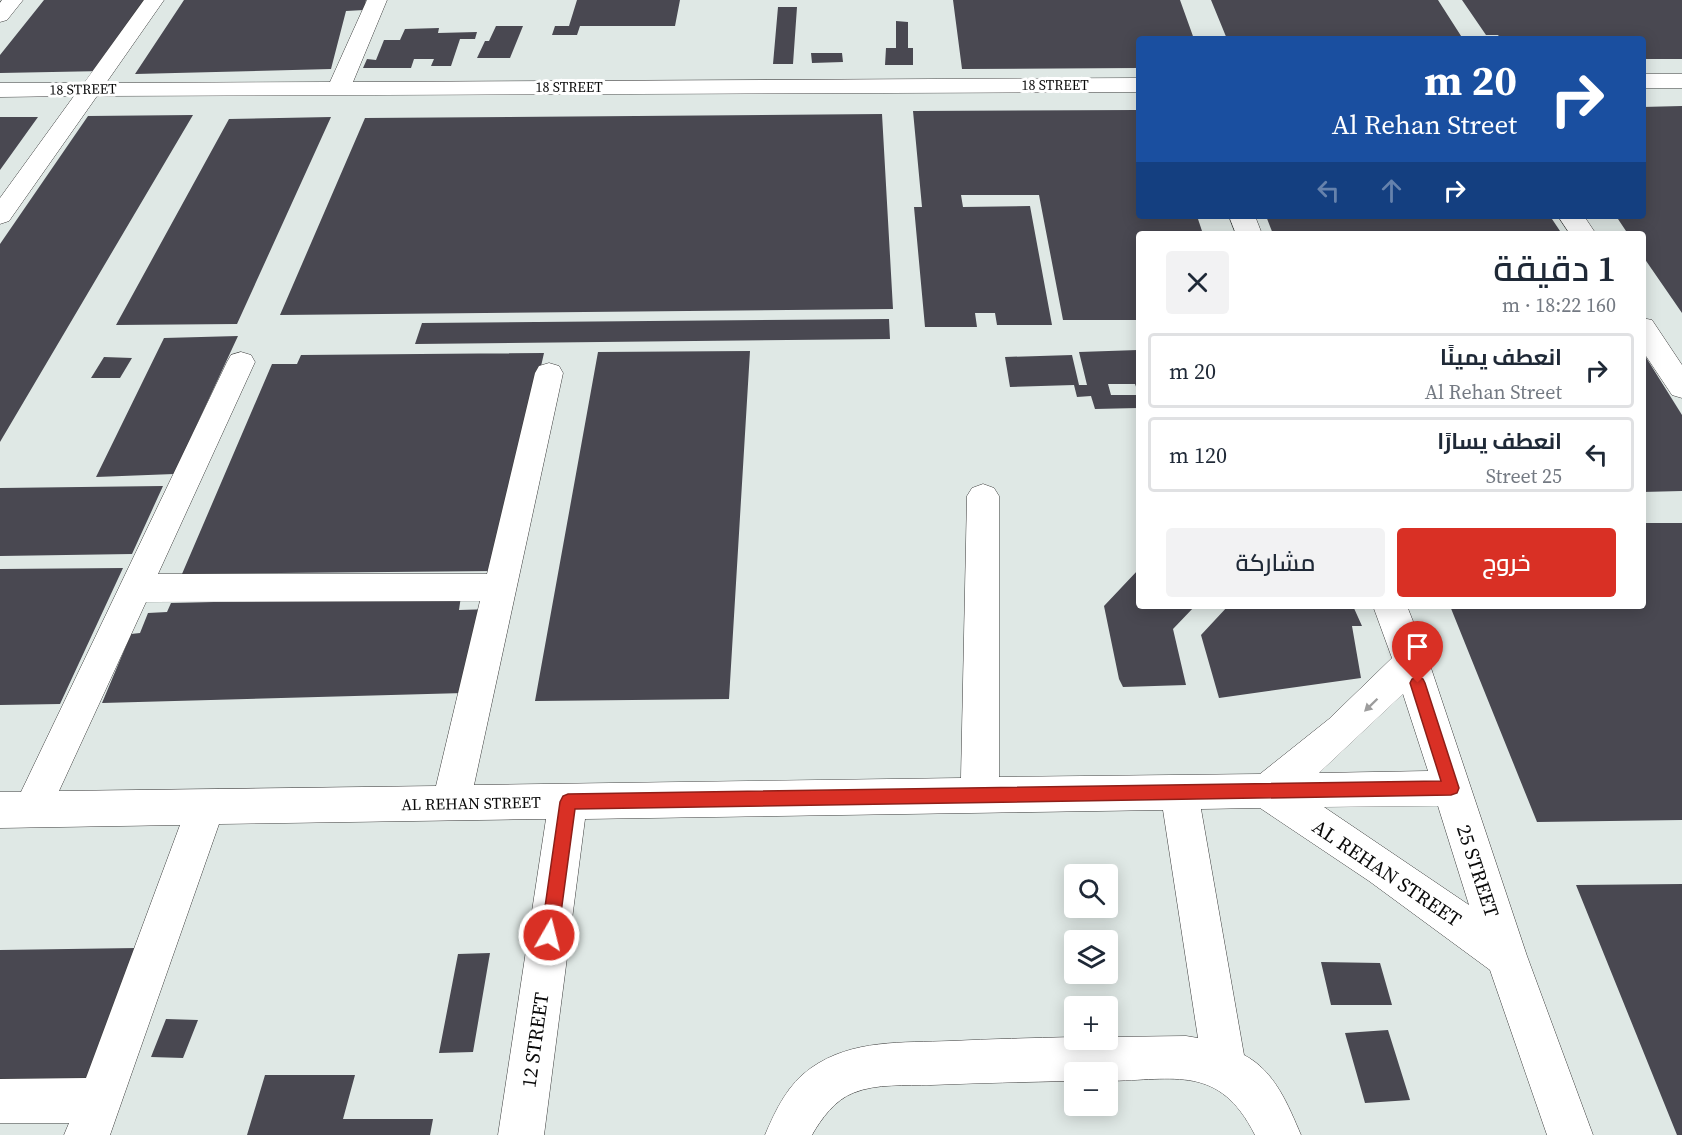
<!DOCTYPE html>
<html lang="ar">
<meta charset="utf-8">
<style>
body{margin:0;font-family:"Source Serif 4",Cairo,serif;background:#f2f2f3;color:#1f2937;direction:rtl;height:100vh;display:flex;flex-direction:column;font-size:22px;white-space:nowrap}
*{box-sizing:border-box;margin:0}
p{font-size:20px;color:#747a83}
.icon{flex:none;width:33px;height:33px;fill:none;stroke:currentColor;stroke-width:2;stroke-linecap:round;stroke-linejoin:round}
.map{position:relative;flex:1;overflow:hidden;direction:ltr}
.sheet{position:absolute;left:1136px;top:231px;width:510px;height:378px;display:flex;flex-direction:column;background:#fff;border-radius:6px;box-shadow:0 3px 15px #0003;direction:rtl}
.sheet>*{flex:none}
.top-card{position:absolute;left:1136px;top:36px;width:510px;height:183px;border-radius:6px;box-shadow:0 3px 15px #0003;direction:rtl;background:#1a4fa0;color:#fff;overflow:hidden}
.buttons{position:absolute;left:1064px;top:864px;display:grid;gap:12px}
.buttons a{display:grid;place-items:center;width:54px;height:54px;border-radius:6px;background:#fff;box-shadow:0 3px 15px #0003;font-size:30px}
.pin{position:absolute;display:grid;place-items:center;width:51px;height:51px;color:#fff;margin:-62px -26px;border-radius:50% 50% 50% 0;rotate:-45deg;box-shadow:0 0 6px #0007}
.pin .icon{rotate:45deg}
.me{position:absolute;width:66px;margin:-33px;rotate:8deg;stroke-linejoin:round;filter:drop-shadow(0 0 4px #0008)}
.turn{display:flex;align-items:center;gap:21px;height:126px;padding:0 30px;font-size:27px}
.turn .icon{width:78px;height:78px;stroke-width:2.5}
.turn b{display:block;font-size:42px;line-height:51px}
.lanes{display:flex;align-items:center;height:57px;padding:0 30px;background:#0003;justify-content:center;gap:30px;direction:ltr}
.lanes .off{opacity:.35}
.round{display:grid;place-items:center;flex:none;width:63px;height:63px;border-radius:6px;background:#f2f2f3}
.summary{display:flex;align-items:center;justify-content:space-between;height:102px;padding:0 30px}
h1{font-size:36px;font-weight:600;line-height:45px}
.action{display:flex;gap:12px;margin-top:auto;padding:12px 30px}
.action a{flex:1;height:69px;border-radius:6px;background:#d93025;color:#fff;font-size:24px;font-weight:600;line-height:69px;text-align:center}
.action a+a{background:#f2f2f3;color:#1f2937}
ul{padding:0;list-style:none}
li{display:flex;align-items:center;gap:18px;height:75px;margin:0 12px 9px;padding:0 18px;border:3px solid #e0e1e3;border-radius:6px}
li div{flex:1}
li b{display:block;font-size:22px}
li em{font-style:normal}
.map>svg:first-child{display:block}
.industrial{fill:#dfe8e5;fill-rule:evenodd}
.building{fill:#494851}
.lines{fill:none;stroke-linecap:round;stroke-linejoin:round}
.minor-casing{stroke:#3d3d3d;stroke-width:1}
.minor{fill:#fff;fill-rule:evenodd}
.oneway{fill:#9d9d9d}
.route{fill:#d93025;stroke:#8d1f18;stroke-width:1.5}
.labels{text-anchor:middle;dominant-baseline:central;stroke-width:6;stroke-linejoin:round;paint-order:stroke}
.far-street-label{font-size:14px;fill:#0a0a0a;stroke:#fff}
.street-label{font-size:16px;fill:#0a0a0a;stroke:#fff}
.near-street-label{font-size:20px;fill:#0a0a0a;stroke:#fff}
</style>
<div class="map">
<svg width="1682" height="1135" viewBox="0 0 1682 1135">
<rect width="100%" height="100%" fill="#f4eafc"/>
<!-- industrial -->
<path class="industrial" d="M0 0H1682V1135H0ZM1138 39H1642V216H1138ZM1138 234H1642V606H1138ZM1074 874H1107V908H1074ZM1074 940H1107V974H1074ZM1074 1006H1107V1040H1074ZM1074 1072H1107V1106H1074Z"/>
<!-- building -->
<path class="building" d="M44 0H153L104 71 0 73V55Z
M184 0H366L364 10 346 11 331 69 135 74Z
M577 0H680L675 26H580L577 35H552L555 26H569Z
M953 0H1180L1194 39H1138V68L962 69Z
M1211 0H1438L1463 39H1227Z
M1462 0H1682V59H1642V39H1501L1498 35H1486Z
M778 7H797L793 64H773Z
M896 21 908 22V48H913V65H885L886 48H896Z
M496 26H523L510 58H477L485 41H489Z
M439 28 438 33 477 32 475 39H460L451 66H431L434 59H414L411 68H363L367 59 376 60 384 40H400L405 29Z
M811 53H842L843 62 812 63Z
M1682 106V313L1642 255V234H1628L1616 216H1642V107Z
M1138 110V216H1197L1203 234H1138V320H1063L1039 195H961L963 207 1030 206 1052 325H997L995 313H975L977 327H925L914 207H922L913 111Z
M882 114 893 309 280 315 365 118Z
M193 115 0 442V244L88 116Z
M0 117H38L0 170Z
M331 117 237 324 116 325 229 119Z
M1266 216H1550L1562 234H1273Z
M889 319 890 339 415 344 422 323Z
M238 336 174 474 96 477 164 338Z
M1138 350V392L1135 384H1108L1111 395H1138V408L1095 409 1091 396 1077 397 1074 385 1010 387 1005 357 1072 355 1079 385H1087L1079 352Z
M750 351 729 699 535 701 598 352Z
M1642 351 1682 415V491L1642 492Z
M544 353 495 571 182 574 272 364H297L301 355Z
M104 357 132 358 120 378H91Z
M163 486 132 554 0 556V488Z
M1642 523H1682V820L1537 822 1450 606H1642Z
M123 568 60 704 0 705V569Z
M1138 570V606H1195L1173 629 1186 685 1123 687 1119 679 1104 606Z
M461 596 459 610 493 609 464 693 102 703 131 634 140 633 148 613 167 612 171 603Z
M1228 606H1353L1362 626H1352L1361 678 1219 698 1201 635Z
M1682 884V1135H1677L1576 885Z
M137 948 87 1081H0V950Z
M490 953 473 1052 439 1053 458 954Z
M1321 962 1380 963 1392 1005H1331Z
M166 1019 198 1020 183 1058 151 1057Z
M1388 1030 1410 1100 1365 1103 1345 1033Z
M265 1075H355L343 1119H433L430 1135H247Z"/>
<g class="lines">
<defs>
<path id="minor" d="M2 0H23L7 20 0 22V3Z
M144 0H164L106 83 330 82 367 0H387L353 82 1138 78V92L97 96 9 221 0 224V198L74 96 0 97V83H84Z
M1642 74H1682V88H1642Z
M1229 216H1255L1262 234H1236Z
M1558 216H1584L1596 234H1570Z
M1642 318 1652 320 1682 365V398L1672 395 1642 350Z
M241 352 251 355 255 362 158 574H487L535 373 539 366 549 363 559 366 563 373 474 785 961 778 967 496 972 488 983 484 994 488 999 496V777L1260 774 1329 719 1392 658 1373 606H1407L1429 662 1527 956 1593 1135H1547L1490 970 1369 881 1260 808 1201 809 1244 1055C1275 1071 1288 1105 1301 1135H1255C1219 1064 1176 1080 1107 1081V1072H1074V1081C1026 1082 979 1083 931 1085 906 1086 877 1083 853 1093 835 1100 821 1119 812 1135H765C776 1109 788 1084 811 1068 852 1039 903 1043 950 1041 991 1039 1032 1038 1074 1037V1040H1107V1037L1186 1036 1198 1038 1163 810 585 819 544 1135H498L546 819 219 824 110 1135H64L69 1123H0V1079L86 1078 180 825 0 828V792H21L227 362 231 355ZM480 601 436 786 59 791 146 602ZM1403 694 1428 771 1319 773ZM1438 806 1469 905 1324 807Z"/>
</defs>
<!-- minor casing -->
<use href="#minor" class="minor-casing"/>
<!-- minor -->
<use href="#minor" class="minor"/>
</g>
<!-- one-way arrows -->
<defs><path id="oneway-solid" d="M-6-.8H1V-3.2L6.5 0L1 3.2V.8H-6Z" transform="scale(1.5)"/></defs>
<use class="oneway" href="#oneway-solid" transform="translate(1371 705) rotate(136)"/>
<!-- route -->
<path class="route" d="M1418 677 1423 679 1425 683 1459 788 1457 793 1451 795 575 809 558 935 555 941 549 943 543 941 541 935 560 802 563 796 568 794 1441 781 1410 683 1412 679Z"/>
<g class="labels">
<!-- far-street labels -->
<g class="far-street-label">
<text x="1055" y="85">18 STREET</text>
<text x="569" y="87">18 STREET</text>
<text transform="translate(83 89) rotate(-1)">18 STREET</text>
</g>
<!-- street labels -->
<g class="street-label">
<text transform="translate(471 803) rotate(-1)">AL REHAN STREET</text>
</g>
<!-- near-street labels -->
<g class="near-street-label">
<text transform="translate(1478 871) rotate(72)">25 STREET</text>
<text transform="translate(1387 873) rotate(34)">AL REHAN STREET</text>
<text transform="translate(535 1040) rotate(-82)">12 STREET</text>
</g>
</g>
</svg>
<div class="buttons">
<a><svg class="icon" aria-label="search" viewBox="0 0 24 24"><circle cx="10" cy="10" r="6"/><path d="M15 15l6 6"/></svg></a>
<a><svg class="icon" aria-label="layers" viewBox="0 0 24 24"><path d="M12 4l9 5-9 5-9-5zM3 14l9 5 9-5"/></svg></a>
<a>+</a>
<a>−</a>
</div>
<div class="pin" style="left:1418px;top:683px;background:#d93025"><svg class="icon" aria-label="arrive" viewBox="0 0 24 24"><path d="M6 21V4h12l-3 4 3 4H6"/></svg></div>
<svg class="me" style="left:549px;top:935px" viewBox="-20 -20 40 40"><circle r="17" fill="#d93025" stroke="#fff" stroke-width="3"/><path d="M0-11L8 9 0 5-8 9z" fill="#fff"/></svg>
<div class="top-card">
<div class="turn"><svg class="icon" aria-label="right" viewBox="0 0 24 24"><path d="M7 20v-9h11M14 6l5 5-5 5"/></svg><div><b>20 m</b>Al Rehan Street</div></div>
<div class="lanes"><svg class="icon off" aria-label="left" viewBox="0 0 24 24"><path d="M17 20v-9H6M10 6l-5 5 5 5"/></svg><svg class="icon off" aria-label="ahead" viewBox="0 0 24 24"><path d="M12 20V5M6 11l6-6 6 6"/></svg><svg class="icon" aria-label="right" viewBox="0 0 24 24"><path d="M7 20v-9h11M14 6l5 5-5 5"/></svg></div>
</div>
<section class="sheet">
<div class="summary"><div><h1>1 دقيقة</h1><p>160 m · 18:22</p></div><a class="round"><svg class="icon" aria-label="close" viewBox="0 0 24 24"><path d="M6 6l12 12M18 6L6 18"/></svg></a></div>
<ul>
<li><svg class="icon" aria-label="right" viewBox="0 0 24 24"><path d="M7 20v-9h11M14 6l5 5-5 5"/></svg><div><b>انعطف يمينًا</b><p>Al Rehan Street</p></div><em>20 m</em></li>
<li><svg class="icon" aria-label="left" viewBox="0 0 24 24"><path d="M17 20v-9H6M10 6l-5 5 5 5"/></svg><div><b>انعطف يسارًا</b><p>25 Street</p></div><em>120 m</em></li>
</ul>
<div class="action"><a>خروج</a><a>مشاركة</a></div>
</section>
</div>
